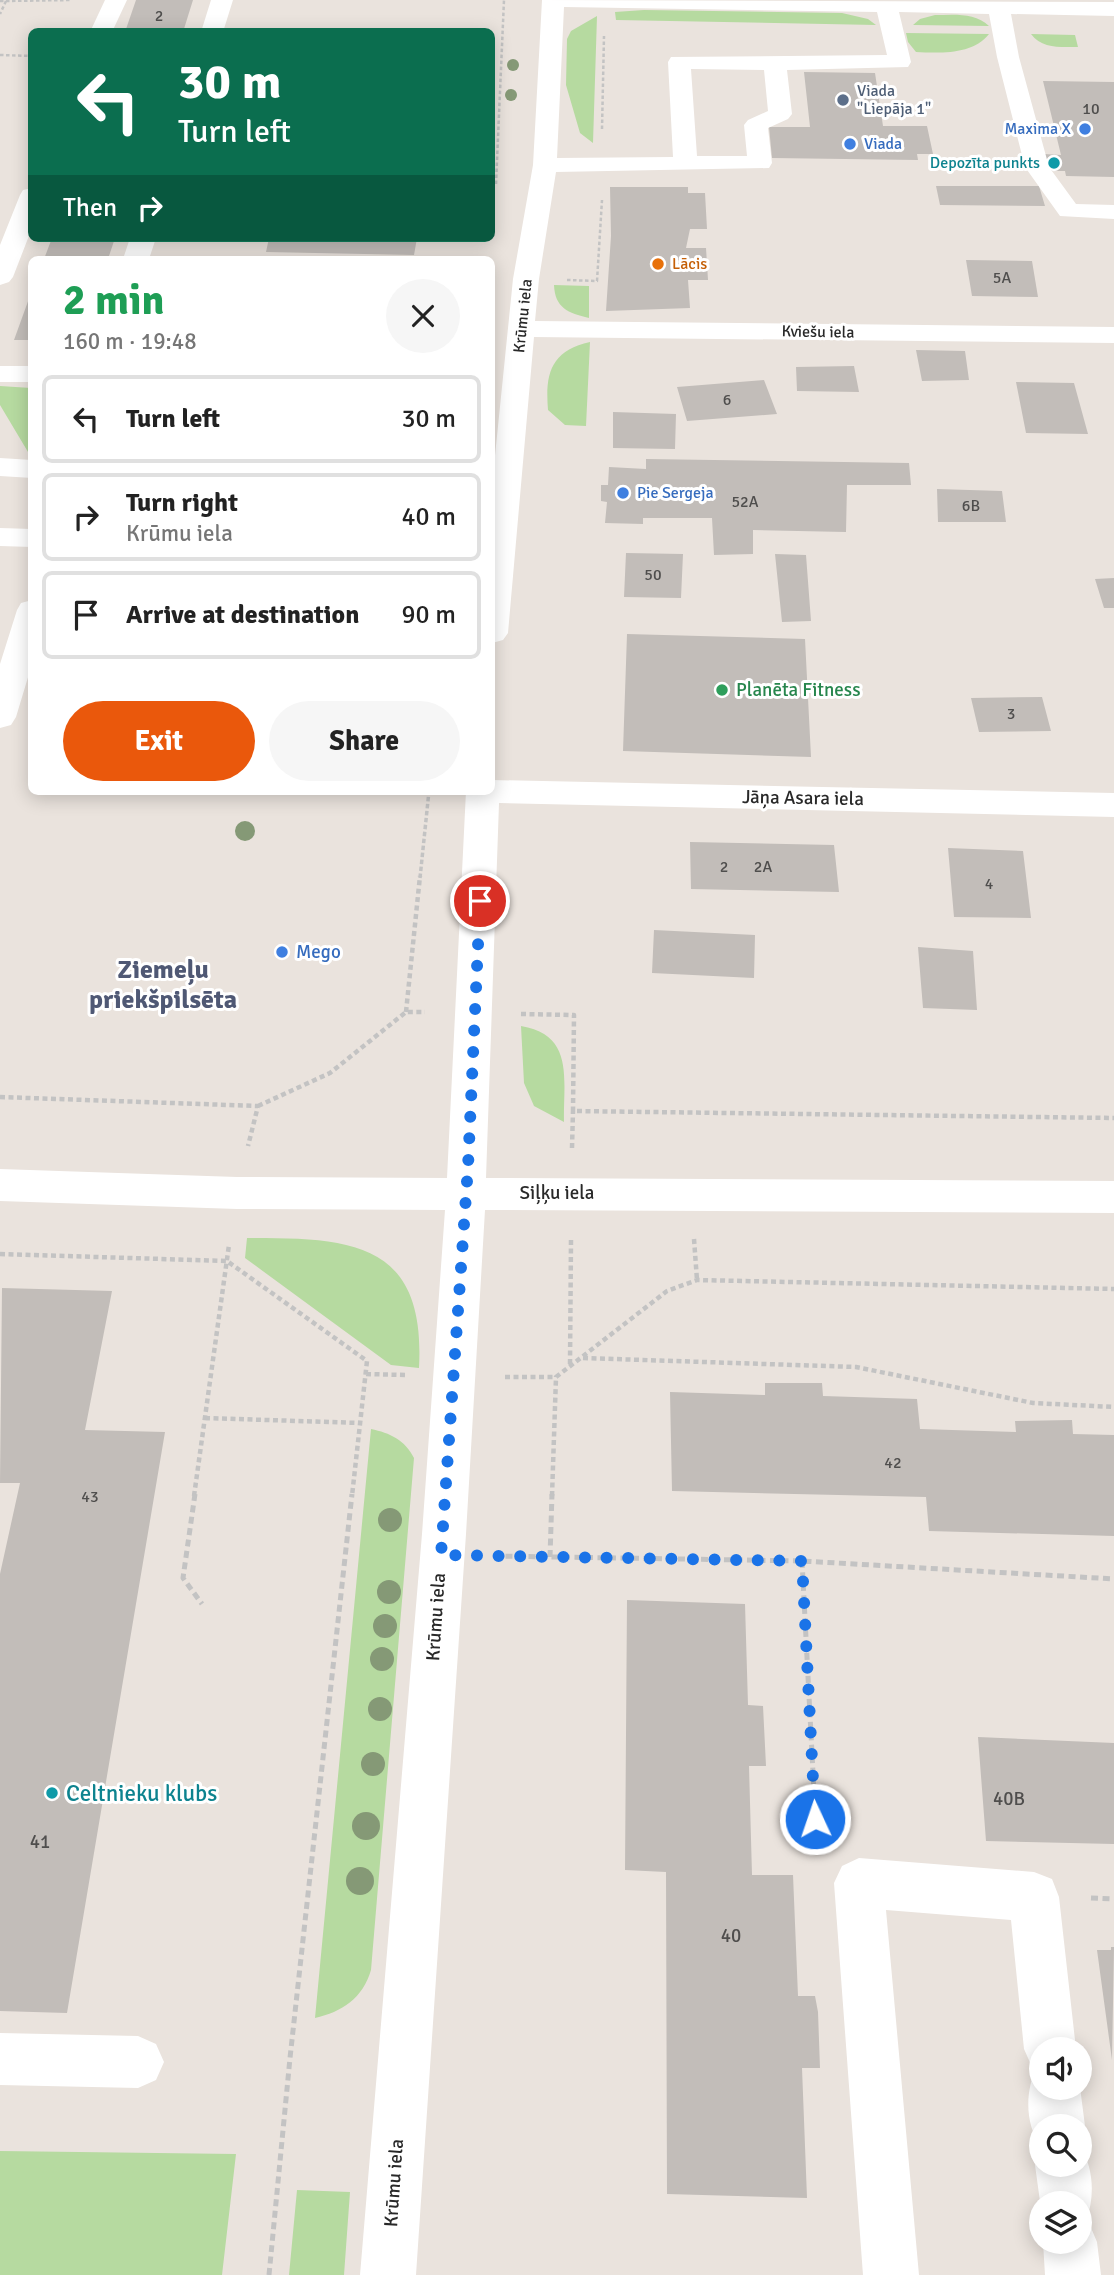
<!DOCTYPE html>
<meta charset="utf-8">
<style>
body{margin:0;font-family:Signika,sans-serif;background:#f6f6f6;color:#222;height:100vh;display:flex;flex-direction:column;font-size:26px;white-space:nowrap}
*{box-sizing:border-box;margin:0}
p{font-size:23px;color:#767676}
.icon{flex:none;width:38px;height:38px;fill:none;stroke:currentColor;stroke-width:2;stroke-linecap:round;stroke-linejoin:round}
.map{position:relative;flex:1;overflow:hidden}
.drawer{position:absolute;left:28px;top:256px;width:467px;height:539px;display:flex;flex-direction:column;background:#fff;border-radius:10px;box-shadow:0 4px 18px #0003}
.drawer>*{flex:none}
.top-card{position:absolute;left:28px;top:28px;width:467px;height:214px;border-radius:10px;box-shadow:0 4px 18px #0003;background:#0b6e4f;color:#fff;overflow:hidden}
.buttons{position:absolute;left:1029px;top:2037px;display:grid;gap:14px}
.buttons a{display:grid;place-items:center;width:63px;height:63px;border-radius:50%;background:#fff;box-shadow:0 4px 18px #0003;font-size:35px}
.pin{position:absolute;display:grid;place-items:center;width:60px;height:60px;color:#fff;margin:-30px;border:4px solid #fff;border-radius:50%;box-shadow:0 2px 7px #0007}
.me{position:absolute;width:77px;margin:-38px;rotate:357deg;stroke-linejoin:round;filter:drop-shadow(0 0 5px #0008)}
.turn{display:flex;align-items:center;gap:24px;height:147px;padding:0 35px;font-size:32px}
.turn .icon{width:91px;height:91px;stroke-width:2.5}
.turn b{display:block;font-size:49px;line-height:60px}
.then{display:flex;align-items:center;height:66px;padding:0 35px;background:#0003;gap:14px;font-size:26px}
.round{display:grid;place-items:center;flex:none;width:74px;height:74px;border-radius:37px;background:#f6f6f6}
.head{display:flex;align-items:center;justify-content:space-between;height:119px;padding:0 35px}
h1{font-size:42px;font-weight:800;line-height:52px;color:#1e9e55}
.action{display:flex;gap:14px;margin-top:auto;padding:14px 35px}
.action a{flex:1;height:80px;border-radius:42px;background:#ea580c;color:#fff;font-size:28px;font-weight:800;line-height:80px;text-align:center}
.action a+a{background:#f6f6f6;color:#222}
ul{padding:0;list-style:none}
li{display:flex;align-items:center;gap:21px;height:88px;margin:0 14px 10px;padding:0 21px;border:4px solid #e0e0e0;border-radius:10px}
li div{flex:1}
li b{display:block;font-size:26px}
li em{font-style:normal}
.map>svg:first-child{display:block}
.green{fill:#b6daa0}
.building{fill:#c2bdb9}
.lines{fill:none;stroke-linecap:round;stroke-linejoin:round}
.path-far3{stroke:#c3c3c3;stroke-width:2.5;stroke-dasharray:3.5 2.5;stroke-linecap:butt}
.path-far2{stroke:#c3c3c3;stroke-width:3.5;stroke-dasharray:4.5 2.5;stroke-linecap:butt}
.path-far1{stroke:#c3c3c3;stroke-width:4.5;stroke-dasharray:5 3.5;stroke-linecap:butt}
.path{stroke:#c3c3c3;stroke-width:5;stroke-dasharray:7 4.5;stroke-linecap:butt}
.minor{fill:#fff;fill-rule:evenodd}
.tree{fill:#859976}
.route{stroke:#1a73e8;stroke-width:12;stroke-dasharray:0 21.6}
.service-dot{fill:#5c6f8a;stroke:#fff;stroke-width:2.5}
.shop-dot{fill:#3f7fe0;stroke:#fff;stroke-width:2.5}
.culture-dot{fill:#0f9aa8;stroke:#fff;stroke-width:2.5}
.food-dot{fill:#e8710a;stroke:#fff;stroke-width:2.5}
.leisure-dot{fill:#2e9e5b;stroke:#fff;stroke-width:2.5}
.labels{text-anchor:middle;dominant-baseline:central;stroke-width:6;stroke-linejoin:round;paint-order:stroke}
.number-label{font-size:16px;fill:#4f4e4d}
.far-service-label{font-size:16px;fill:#4e5e75;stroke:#fff;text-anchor:start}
.far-shop-label{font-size:16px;fill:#366cbe;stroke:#fff;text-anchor:start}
.far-culture-label{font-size:16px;fill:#0d838f;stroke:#fff;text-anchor:end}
.far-food-label{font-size:16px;fill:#c56008;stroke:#fff;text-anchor:start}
.far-street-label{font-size:16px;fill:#292929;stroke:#fff}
.leisure-label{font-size:19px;fill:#27864d;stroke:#fff;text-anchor:start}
.street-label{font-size:19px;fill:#292929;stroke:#fff}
.shop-label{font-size:19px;fill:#366cbe;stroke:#fff;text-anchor:start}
.near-number-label{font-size:19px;fill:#4f4e4d}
.near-culture-label{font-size:23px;fill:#0d838f;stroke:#fff;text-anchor:start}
.district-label{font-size:26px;font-weight:bold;fill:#4f5874;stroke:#fff}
</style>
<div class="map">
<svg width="1114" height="2275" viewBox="0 0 1114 2275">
<rect width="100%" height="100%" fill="#eae3dd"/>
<!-- green -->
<path class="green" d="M644 10 842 13 868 19 876 25 616 20 615 12Z
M935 15C953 15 975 12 989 26L913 25 920 19Z
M597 16 593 143 580 133 566 85 567 39 571 31Z
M906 33 989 34C973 55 940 53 916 52L908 42Z
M1031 34 1075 35 1078 47C1060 47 1042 49 1031 34Z
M554 285 589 286V318C568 313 555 308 554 285Z
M590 342 586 426 565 425 548 410C545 373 551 351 590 342Z
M0 386 31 388V457L0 405Z
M521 1026C575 1035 563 1080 564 1122L534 1106 524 1083Z
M247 1238C349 1238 426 1240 419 1368L391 1365 245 1258Z
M371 1429C390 1433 405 1440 414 1458L371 1970C363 1998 342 2012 315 2018Z
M0 2151 236 2154 222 2275H0Z
M297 2190 350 2192 344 2275H289Z"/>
<!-- building -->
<path class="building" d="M136 0H193L183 32H125Z
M804 72 875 73 883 126H927L933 154H917L918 160 772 158 769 127H810Z
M1043 81 1114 82V177L1066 176 1065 171H1048L1044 154 1061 155Z
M936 186H1039L1045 206 940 205Z
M610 187H688V193H705L707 229H690L686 248H706L708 280H688L690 308 606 311 611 236Z
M52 238H115L108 259H44Z
M269 238H417L414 255 266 252Z
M966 260 1032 261 1038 297 972 296Z
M31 293 32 340H14Z
M916 350 965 351 969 380 922 381Z
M854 366 859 392 797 391 796 367Z
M764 380 777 414 687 421 677 387Z
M1016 382 1074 383 1088 434 1026 433Z
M613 412 676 414 675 449 613 448Z
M646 459 909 463 911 485H847L846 532 753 530V554L714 555 712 518H643V524L605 523 607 502 601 501V485H608L609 467 646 469Z
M937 489 1002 491 1006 522H938Z
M626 553 683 554 681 598 624 597Z
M775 554 806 555 811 621 782 622Z
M1114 578V608H1104L1095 579Z
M627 634 805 639 811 757 623 751Z
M1042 697 1051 731 979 732 971 698Z
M690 842 834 845 839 892 691 889Z
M948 848 1023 851 1031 918 954 917Z
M654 930 755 935 754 978 652 973Z
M918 947 973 951 977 1010 923 1008Z
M2 1288 112 1291 85 1430 165 1432 67 2013 0 2011V1574L20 1483H0Z
M765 1383H822L823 1396 917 1399 920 1429 1016 1432 1015 1421 1072 1420 1073 1434 1114 1435V1536L929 1531 926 1497 672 1491 670 1392 765 1395Z
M627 1600 745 1604 748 1705 763 1706 766 1766H749L752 1875H793L798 1996H815L818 2012 820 2068H802L807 2198 667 2194 666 1872 625 1870Z
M978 1737 1114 1743V1844L986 1841Z
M1111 1947H1114L1112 2060 1097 1950H1111Z"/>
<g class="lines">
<!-- path-far3 -->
<path class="path-far3" d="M0 1H6L0 14
M6 1 72 0
M0 55 32 56
M602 129 604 36
M496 184 504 0
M567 280 597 281 602 200"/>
<!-- path-far2 -->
<path class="path-far2" d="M420 878 429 791"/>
<!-- path-far1 -->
<path class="path-far1" d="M406 1012 420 876
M521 1014 574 1015 573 1111 1114 1118
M0 1097 258 1106 248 1146
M258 1106 330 1073 406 1012H425
M572 1148 573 1111
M694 1239 697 1280
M0 1254 227 1261 367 1361 352 1496
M583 1358 856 1367 1033 1403 1114 1407
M570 1364 571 1240
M366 1374 405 1375
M505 1377H556
M205 1418 361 1423
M194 1496 229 1245
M552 1496 556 1377 667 1291 697 1280 1114 1289"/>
<!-- path -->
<path class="path" d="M195 1494 183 1578 202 1604
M494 1556 802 1561 1114 1579
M550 1557 552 1494
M802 1561 817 1850
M1091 1898 1114 1899
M269 2275 290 2058 352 1494"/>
<!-- minor -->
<path class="minor" d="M105 0H127L112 32H90Z
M211 0H233L223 32H201Z
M542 0 1114 2V16L1011 14 1019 57 1049 167 1076 204 1114 205V219L1060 216 1025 167 997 57 989 14 899 12 911 62 908 67 787 70 792 114 788 119 768 128 772 163 769 168 556 172 539 279 535 321 1114 327V343L534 337 508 633 503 640 492 643V485L513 279 533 165ZM564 7 877 12 887 55 671 57 668 62 673 157 557 158ZM691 69 764 70 768 111 748 120 744 125 747 156H697Z
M32 188V228L13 277 9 282 0 285V245L20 195 23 190Z
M130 238H156L149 259H123Z
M0 366H32V382H0Z
M0 458 32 460V478L0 476Z
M0 528 32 529V547L0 546Z
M32 600V664L16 717 11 725 0 728V664L17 610 21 603Z
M492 780 1114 793V817L499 803 486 1178 1114 1181V1213L485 1210 466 1534 416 2275H360L422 1534 445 1210 237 1209 0 1201V1169L237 1177 447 1178 466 791H492Z
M859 1858 1034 1872 1052 1879 1059 1897 1076 2049H1041V2088L1080 2087 1085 2126 1080 2138V2126H1041V2146C1025 2126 1025 2091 1036 2069L1032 2067 1024 2049 1011 1920 886 1910 919 2275H863L834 1883 842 1866Z
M0 2033 138 2036 156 2044 164 2062 156 2080 138 2088 0 2085Z
M1080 2146C1094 2168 1095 2197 1086 2221L1089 2223 1097 2242 1101 2275H1045L1043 2242H1080V2203H1041V2209L1035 2165 1041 2150V2165H1080Z"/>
</g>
<!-- trees -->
<g class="tree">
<circle cx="513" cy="65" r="6"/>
<circle cx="511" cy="95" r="6"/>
<circle cx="245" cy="831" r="10"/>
<circle cx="390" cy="1520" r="12"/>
<circle cx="389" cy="1592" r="12"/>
<circle cx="385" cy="1626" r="12"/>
<circle cx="382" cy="1659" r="12"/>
<circle cx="380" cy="1709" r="12"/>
<circle cx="373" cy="1764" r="12"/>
<circle cx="366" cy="1826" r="14"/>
<circle cx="360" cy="1881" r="14"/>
</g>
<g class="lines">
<!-- route -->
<path class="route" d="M480 901 468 1167 441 1555 802 1561 815 1819"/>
</g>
<!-- markers -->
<circle class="service-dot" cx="843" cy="100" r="7"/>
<g class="shop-dot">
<circle cx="1085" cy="129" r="7"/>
<circle cx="850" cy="144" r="7"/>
<circle cx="623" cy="493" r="7"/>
<circle cx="282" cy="952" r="7"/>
</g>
<g class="culture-dot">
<circle cx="1054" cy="163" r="7"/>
<circle cx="52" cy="1793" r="7"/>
</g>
<circle class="food-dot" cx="658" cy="264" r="7"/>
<circle class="leisure-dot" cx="722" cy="690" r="7"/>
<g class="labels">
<!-- number labels -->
<g class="number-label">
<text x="159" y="16">2</text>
<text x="1091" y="109">10</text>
<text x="1002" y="278">5A</text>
<text x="727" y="400">6</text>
<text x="745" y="502">52A</text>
<text x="971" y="506">6B</text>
<text x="653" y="575">50</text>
<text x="1011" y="714">3</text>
<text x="724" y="867">2</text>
<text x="763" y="867">2A</text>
<text x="989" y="884">4</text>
<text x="893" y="1463">42</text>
<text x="90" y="1497">43</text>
</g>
<!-- far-service labels -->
<g class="far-service-label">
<text x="857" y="91">Viada<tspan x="857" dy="18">"Liepāja 1"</tspan></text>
</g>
<!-- far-shop labels -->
<g class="far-shop-label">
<text x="1071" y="129" text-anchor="end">Maxima X</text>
<text x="864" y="144">Viada</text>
<text x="637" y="493">Pie Sergeja</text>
</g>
<!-- far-culture labels -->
<g class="far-culture-label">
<text x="1040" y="163">Depozīta punkts</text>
</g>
<!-- far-food labels -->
<g class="far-food-label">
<text x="672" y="264">Lācis</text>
</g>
<!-- far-street labels -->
<g class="far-street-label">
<text transform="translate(523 316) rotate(-84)">Krūmu iela</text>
<text transform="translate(818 332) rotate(1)">Kviešu iela</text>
</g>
<!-- leisure labels -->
<g class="leisure-label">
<text x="736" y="690">Planēta Fitness</text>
</g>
<!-- street labels -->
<g class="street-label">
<text transform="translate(803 798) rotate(1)">Jāņa Asara iela</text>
<text x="557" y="1193">Siļķu iela</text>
<text transform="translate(436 1617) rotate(-86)">Krūmu iela</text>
<text transform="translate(394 2183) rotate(-86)">Krūmu iela</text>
</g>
<!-- shop labels -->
<g class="shop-label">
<text x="296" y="952">Mego</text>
</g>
<!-- near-number labels -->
<g class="near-number-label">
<text x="1009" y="1799">40B</text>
<text x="40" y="1842">41</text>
<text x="731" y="1936">40</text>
</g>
<!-- near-culture labels -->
<g class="near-culture-label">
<text x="66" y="1793">Celtnieku klubs</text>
</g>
<!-- district labels -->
<g class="district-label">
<text x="163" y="970">Ziemeļu<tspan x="163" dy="30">priekšpilsēta</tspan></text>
</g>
</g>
</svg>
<div class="buttons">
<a><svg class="icon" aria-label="sound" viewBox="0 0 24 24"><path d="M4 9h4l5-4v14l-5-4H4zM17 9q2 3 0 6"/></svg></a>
<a><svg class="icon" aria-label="search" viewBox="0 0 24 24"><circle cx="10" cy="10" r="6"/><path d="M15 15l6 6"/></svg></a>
<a><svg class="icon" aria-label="layers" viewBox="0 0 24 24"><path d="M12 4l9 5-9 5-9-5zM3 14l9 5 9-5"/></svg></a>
</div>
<div class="pin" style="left:480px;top:901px;background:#d93025"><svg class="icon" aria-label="arrive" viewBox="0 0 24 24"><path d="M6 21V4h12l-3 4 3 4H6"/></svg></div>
<svg class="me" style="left:815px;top:1819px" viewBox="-20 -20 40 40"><circle r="17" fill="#1a73e8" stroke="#fff" stroke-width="3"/><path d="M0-11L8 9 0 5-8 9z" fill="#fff"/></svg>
<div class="top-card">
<div class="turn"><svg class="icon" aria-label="left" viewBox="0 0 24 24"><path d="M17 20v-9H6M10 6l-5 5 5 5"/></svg><div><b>30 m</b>Turn left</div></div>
<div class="then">Then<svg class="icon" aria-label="right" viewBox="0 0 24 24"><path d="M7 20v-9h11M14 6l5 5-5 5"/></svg></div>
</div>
<section class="drawer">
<div class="head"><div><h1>2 min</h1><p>160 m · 19:48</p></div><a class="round"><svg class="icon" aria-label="close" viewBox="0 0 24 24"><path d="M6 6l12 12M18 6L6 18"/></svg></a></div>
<ul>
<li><svg class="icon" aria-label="left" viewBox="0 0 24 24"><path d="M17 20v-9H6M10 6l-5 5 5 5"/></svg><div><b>Turn left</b></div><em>30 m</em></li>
<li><svg class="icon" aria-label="right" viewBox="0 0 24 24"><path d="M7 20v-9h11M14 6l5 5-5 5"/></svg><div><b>Turn right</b><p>Krūmu iela</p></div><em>40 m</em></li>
<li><svg class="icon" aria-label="arrive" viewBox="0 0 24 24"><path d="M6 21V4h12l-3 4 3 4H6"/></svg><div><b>Arrive at destination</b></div><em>90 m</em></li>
</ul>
<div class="action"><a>Exit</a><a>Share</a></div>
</section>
</div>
